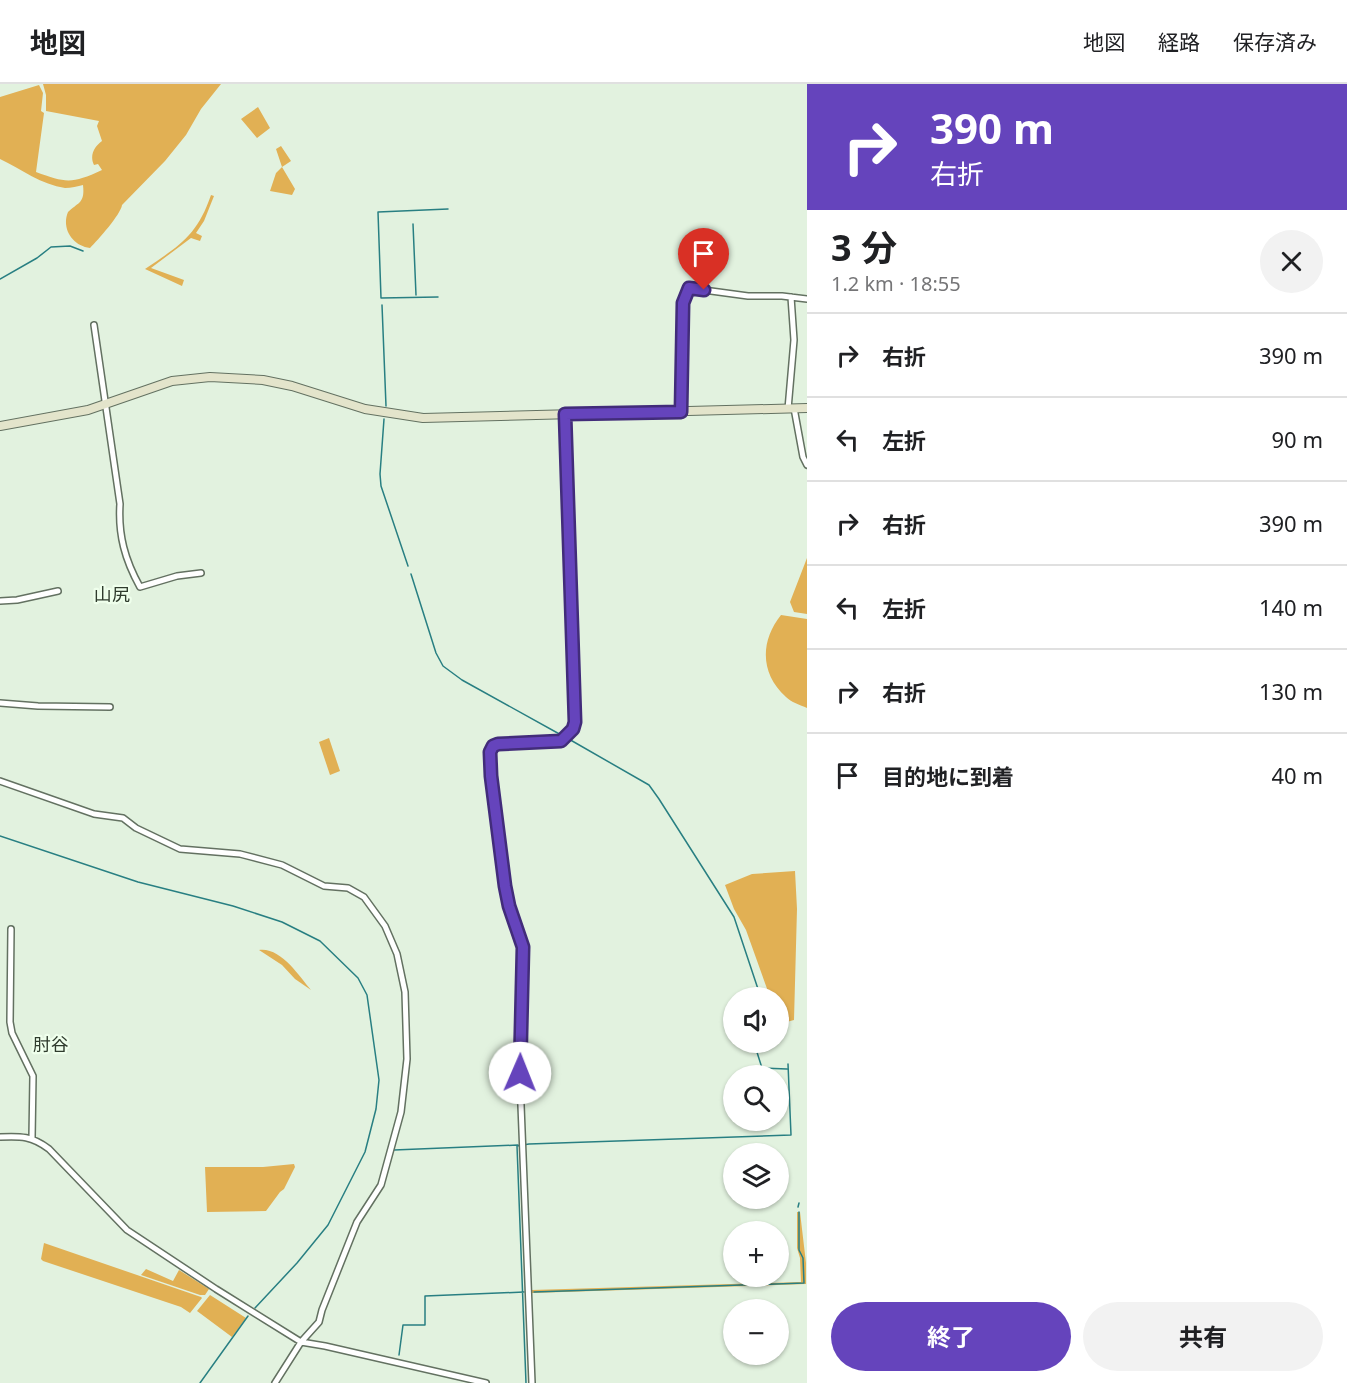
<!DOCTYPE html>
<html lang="ja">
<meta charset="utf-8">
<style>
body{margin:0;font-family:"Noto Sans","Noto Sans JP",sans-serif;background:#f2f2f2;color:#202124;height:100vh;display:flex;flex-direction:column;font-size:22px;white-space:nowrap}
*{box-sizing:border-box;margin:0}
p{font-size:20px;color:#757577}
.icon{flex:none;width:33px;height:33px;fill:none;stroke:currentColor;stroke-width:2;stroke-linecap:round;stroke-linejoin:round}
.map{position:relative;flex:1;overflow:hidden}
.details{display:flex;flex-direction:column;background:#fff;width:540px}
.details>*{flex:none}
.top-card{background:#6544bc;color:#fff;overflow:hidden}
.fabs{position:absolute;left:723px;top:903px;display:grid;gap:12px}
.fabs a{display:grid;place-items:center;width:66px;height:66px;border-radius:50%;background:#fff;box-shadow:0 2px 4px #0004;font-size:30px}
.pin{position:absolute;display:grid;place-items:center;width:51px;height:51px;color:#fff;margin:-62px -26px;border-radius:50% 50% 50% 0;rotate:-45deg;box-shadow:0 0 6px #0007}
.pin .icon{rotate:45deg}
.me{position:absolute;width:66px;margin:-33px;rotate:1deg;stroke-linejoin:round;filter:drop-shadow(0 0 4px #0008)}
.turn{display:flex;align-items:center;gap:21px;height:126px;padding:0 24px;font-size:27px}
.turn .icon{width:78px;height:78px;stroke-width:2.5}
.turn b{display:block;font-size:42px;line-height:51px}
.round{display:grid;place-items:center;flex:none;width:63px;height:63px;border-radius:32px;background:#f2f2f2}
.head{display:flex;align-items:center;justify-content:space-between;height:102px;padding:0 24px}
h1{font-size:36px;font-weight:700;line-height:45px}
.action{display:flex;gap:12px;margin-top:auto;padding:12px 24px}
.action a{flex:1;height:69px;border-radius:36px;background:#6544bc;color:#fff;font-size:24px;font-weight:700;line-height:69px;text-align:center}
.action a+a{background:#f2f2f2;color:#202124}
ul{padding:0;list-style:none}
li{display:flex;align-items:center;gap:18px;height:84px;padding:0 24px;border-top:2px solid #e0e0e0}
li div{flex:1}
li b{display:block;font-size:22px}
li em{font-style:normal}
header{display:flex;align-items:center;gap:36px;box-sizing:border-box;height:84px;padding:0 30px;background:#fff;border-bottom:2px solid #e0e0e0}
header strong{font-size:28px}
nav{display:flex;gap:33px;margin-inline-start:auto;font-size:21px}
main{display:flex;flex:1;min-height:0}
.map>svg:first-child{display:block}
.green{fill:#e1b054}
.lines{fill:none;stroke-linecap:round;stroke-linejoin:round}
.stream{stroke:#287f82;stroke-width:1.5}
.street-casing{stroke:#637161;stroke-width:8}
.secondary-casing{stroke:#637161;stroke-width:10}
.street{stroke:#fff;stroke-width:5}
.secondary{stroke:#e3e4cb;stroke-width:8}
.route-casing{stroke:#422c7a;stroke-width:15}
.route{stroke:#6544bc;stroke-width:10}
.labels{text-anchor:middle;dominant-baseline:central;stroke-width:4.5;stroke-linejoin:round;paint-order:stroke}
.quarter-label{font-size:18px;fill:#2f3b2d;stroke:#efffec}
</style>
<header>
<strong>地図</strong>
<nav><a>地図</a><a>経路</a><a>保存済み</a></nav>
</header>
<main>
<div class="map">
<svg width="807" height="1299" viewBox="0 0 807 1299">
<rect width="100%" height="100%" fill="#e2f2df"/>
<!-- green -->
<path class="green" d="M43 0H221L201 25 186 51 165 77 122 121C121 130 98 156 90 164 73 162 61 145 68 128 79 118 85 119 83 101 78 102 71 104 65 104 42 101 21 85 0 75V13L39 1 43 9 41 27 44 29 36 88C66 99 72 100 102 86L98 80 94 81C89 71 95 62 102 57L97 42 99 37 46 27V11Z
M258 23 270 44 257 54 241 35Z
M281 62 291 77 282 83 295 105 292 111 270 107 276 89 282 83 276 65Z
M211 111 214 112 204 137 196 149 202 152 200 157 191 154 151 184 184 196 182 202 145 185C179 162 197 152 211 111Z
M807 474V530L794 528 790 518Z
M781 531 807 535V624C800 621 791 618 786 613 760 590 760 557 781 531Z
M329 654 340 687 330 691 319 658Z
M795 787 797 825 794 936 779 940 778 914 770 913 746 846 734 825 725 801 752 790Z
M259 866C281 863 299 892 311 906L295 895 282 881Z
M294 1080 295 1083 284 1105 280 1108 266 1127 207 1128 205 1083H263Z
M797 1128H800L806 1179V1200L532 1209V1206L801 1198 800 1174 797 1164Z
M44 1159 201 1213 202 1214 190 1229 181 1223 43 1177 41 1175Z
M146 1185 173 1197 179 1186 209 1205 205 1211H200L141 1191Z
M210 1211 246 1234 232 1253 197 1227Z"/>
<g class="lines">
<!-- stream -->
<path class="stream" d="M413 140 416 211
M0 195 37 174 51 163 70 162 83 167
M438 213 381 214 378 128 448 125
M382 221 386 322
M384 335 380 390 381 402 408 482
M411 490 436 569 443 582 462 596 563 652
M567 654 649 701 659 715 734 833 761 914
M0 752 138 798 233 822 282 838 320 857 358 894 367 911 379 996 376 1025 365 1068 328 1141 297 1179 255 1224
M763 958 755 962 762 984 787 985
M394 1066 518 1061
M798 1123 799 1119
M534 1208 804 1199 803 1174 799 1166V1128
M399 1271 403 1241H425V1212L524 1208
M200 1299 248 1232
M526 1299 517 1062 529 1060 791 1051 788 980"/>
<defs>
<path id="street" d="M94 241 120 420C118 451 125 476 140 503L177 492 201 489
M794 324 803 373 807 381
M788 325 794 256 791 213
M681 328C682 318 683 309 683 299 683 271 674 229 689 204L748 212H782L807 215
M0 517 17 516 58 507
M0 619 38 622 110 623
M0 697 94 730 123 734 136 744 180 765 240 770 282 781 324 802 348 804 364 813 385 842 397 870 405 908 407 975 401 1028 381 1101 357 1138 322 1226 319 1238 301 1258 275 1299
M11 845 10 938 12 949 33 992 32 1054
M0 1053C21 1052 32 1052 49 1065L127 1146 216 1205 301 1258 325 1262 486 1299
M532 1299 520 996 523 863 509 822 505 802 491 692 490 668 493 662 498 661 561 657 573 645 575 638 565 331"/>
<path id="secondary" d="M0 342 88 326 172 297 210 293 263 296 292 302 365 325 423 334 807 324"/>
</defs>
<!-- street casing -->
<use href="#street" class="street-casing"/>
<!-- secondary casing -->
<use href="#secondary" class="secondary-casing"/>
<!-- street -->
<use href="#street" class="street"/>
<!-- secondary -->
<use href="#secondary" class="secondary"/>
</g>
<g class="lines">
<defs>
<path id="route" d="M520 989 523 863 509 822 505 802 491 692 490 668 493 662 498 660 561 657 573 645 575 638 565 330 681 328 683 219 689 204 704 206"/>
</defs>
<!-- route casing -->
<use href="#route" class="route-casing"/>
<!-- route -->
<use href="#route" class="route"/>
</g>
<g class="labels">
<!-- quarter labels -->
<g class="quarter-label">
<text x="112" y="510">山尻</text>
<text x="51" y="960">肘谷</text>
</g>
</g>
</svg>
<div class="fabs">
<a><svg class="icon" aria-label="sound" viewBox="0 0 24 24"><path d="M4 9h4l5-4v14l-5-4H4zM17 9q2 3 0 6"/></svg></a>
<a><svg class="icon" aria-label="search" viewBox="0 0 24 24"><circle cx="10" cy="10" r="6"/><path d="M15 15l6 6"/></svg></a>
<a><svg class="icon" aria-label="layers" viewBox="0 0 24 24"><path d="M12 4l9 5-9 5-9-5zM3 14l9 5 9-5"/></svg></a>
<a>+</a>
<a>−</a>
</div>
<div class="pin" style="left:704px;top:206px;background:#d93025"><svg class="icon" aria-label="arrive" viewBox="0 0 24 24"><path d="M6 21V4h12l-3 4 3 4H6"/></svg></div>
<svg class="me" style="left:520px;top:989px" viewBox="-20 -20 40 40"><circle r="19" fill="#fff"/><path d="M0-13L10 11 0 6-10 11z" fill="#6544bc"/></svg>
</div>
<section class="details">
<div class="top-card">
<div class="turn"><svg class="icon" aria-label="right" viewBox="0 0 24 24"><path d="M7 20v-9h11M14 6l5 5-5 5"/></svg><div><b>390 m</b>右折</div></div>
</div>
<div class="head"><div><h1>3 分</h1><p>1.2 km · 18:55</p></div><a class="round"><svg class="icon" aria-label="close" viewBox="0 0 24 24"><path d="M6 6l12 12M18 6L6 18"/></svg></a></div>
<ul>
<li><svg class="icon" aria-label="right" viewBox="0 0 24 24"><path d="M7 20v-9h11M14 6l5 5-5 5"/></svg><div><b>右折</b></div><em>390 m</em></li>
<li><svg class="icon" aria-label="left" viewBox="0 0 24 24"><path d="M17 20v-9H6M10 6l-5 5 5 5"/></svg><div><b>左折</b></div><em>90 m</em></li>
<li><svg class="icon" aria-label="right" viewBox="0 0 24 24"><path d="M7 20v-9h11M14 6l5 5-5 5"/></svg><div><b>右折</b></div><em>390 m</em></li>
<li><svg class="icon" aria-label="left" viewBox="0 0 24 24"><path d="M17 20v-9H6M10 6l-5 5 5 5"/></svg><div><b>左折</b></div><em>140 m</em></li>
<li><svg class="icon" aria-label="right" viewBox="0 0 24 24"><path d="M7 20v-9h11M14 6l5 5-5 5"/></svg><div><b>右折</b></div><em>130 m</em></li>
<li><svg class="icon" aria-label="arrive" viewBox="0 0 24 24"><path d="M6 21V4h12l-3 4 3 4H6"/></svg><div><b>目的地に到着</b></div><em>40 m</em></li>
</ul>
<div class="action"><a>終了</a><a>共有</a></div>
</section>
</main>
